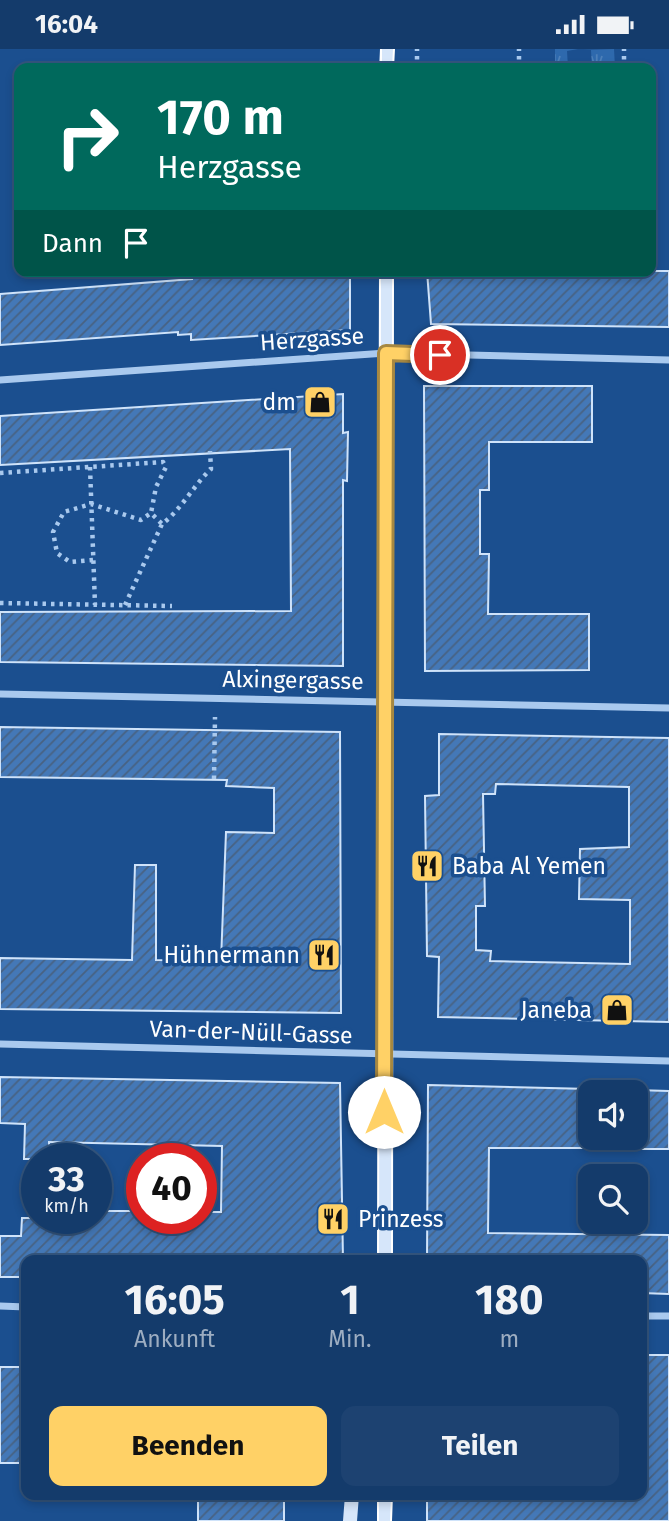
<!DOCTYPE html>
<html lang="de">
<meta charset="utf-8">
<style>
body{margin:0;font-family:"Fira Sans",sans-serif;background:#1d4271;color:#f1f3f6;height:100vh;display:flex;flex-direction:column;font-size:26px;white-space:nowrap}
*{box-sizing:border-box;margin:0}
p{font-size:23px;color:#9dadc1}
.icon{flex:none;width:38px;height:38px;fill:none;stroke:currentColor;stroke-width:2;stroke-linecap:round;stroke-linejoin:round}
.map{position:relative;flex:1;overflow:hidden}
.sheet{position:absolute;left:21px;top:1206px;width:626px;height:245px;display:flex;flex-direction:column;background:#143b6b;border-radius:14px;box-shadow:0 4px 10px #0003,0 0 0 2px #33557e}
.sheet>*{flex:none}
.guide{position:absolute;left:14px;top:14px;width:642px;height:214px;border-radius:14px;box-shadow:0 4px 10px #0003,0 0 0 2px #33557e;background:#00695c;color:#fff;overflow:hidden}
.controls{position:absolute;left:578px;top:1031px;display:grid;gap:14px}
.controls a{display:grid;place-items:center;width:70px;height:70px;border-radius:14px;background:#143b6b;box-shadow:0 4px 10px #0003,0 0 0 2px #33557e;font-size:35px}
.speed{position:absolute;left:21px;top:1094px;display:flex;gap:14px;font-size:35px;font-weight:700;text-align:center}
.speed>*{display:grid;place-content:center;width:91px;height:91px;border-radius:50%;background:#143b6b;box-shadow:0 4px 10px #0003,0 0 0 2px #33557e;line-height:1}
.speed small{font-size:18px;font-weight:400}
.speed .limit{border:10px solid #d22;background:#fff;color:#111}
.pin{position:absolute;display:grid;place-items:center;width:60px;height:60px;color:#fff;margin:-30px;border:4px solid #fff;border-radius:50%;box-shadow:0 2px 7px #0007}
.me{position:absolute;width:77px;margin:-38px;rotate:0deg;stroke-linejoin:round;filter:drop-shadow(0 0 5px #0008)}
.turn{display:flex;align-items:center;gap:24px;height:147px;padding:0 28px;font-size:32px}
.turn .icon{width:91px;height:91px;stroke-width:2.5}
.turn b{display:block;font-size:49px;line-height:60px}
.then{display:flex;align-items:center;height:66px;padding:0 28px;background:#0003;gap:14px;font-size:26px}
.eta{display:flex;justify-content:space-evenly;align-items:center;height:119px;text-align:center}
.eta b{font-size:42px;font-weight:700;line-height:49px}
.cta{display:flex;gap:14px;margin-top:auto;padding:14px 28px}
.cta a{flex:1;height:80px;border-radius:14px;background:#ffd166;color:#111;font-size:28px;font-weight:700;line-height:80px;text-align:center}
.cta a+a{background:#1d4271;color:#f1f3f6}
.status{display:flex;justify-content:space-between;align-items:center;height:49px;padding:0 35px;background:#143b6b;direction:ltr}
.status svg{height:19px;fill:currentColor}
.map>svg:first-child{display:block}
.grass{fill:url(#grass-tufts)}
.building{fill:url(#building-hatch);stroke:#cfe3fa;stroke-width:2;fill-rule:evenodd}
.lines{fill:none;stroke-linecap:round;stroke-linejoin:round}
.path{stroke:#a9c9ee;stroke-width:4.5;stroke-dasharray:3.5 5;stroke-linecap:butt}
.street{stroke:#a9c9ee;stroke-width:7}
.secondary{stroke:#d6e6fa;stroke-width:14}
.tram{stroke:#fff;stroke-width:2}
.route-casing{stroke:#a68842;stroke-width:18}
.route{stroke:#ffd166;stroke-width:12}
.labels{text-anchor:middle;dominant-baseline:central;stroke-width:7;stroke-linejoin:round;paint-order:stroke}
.street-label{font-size:23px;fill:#fff;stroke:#1b4f8f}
.poi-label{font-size:23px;fill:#fff;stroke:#1b4f8f;text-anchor:end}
</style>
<div class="status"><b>16:04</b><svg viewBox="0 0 49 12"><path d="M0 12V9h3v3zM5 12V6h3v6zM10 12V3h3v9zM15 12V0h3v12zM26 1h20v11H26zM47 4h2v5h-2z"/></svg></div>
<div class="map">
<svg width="669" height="1472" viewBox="0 0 669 1472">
<defs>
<pattern id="grass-tufts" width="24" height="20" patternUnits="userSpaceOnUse" patternTransform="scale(1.75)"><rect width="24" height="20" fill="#2e69ad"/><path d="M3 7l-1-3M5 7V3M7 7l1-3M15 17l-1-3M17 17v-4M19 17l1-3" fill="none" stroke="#4d80b9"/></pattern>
<pattern id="building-hatch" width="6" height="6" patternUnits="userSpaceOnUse" patternTransform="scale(1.75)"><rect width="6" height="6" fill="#4478b7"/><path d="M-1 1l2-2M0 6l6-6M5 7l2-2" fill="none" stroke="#486282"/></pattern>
</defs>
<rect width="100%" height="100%" fill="#1b4f8f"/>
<!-- grass -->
<path class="grass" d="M555 0H578L567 2 568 19H555Z
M614 0 615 19H592L591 1H583Z"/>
<!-- building -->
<path class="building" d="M191 222H350V281L191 291V285L178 286V283L0 296V245L192 230Z
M427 222H669V278L431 275Z
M424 337H592V393H489V441H480V505H489L488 565H589V621L425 622Z
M343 345V384L348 383 347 432 343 431V617L0 613V563L291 562 290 400 0 416V367Z
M0 678 340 683 341 964 0 960V909L132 911 135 816H156V911L221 912 226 783 274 784V739L226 737 227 731 0 728Z
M439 685 669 689V973L438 968 439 908 427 907 425 747 439 746ZM496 735 629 738V798L580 800 579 850 630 851V915L490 912 491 902 476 901V857H485L483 745H495Z
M0 1028 340 1034 343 1211H26V1228H0V1187H21L22 1169H96V1162H142V1169H201V1163H221L222 1097 49 1093V1110H24L25 1075 0 1074Z
M428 1036 590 1040V1099H489L488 1184 669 1186V1245L642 1244V1211H427Z
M635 1041 669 1042V1100H635Z
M642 1306H669V1472H427V1446H642Z
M0 1318H26V1414H0Z
M198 1446H284V1472H198Z"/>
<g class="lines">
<!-- path -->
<path class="path" d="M417 19V0
M519 19V0
M624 19V0
M90 418 95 556
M0 424 163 413 166 418 156 438 151 464 162 475C181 461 193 437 211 420L210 402
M93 511 70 513 57 504 53 483 64 463 91 455 141 471 151 464
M0 554 172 557
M125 556 162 475
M214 730 215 668"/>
<!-- street -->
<path class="street" d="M0 331 386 304 669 311
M0 645 669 659
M0 995 669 1012
M0 1257 26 1258
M642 1267H669"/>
<!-- secondary -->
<path class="secondary" d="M386 19 387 0
M385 1211 386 222
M350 1472 352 1446
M385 1472V1446"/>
<!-- tram -->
<path class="tram" d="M381 19V0
M393 19 394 0
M378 1211 380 222
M392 1211 393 222
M378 1472V1446
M391 1472 392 1446"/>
</g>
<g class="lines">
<defs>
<path id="route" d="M384 1063 386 304 440 306"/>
</defs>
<!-- route casing -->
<use href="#route" class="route-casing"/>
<!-- route -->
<use href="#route" class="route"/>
</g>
<!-- icons -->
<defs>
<symbol id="shop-square" viewBox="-11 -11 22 22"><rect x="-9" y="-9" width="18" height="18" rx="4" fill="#ffd166" stroke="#1b4f8f"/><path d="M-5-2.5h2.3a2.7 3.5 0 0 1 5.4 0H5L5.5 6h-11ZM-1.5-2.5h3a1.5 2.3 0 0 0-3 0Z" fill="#111"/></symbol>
<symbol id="restaurant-square" viewBox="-11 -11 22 22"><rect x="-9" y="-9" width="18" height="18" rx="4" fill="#ffd166" stroke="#1b4f8f"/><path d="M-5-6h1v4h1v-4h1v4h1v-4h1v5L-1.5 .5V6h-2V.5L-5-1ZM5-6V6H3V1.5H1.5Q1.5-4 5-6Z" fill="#111"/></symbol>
</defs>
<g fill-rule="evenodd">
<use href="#shop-square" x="301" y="334" width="38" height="38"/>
<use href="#restaurant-square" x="408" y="798" width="38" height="38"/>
<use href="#restaurant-square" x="305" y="887" width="38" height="38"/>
<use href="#shop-square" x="598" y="942" width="38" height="38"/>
<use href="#restaurant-square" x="314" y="1151" width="38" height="38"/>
</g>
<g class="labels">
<!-- street labels -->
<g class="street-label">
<text transform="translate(312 290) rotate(-4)">Herzgasse</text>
<text transform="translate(293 631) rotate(1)">Alxingergasse</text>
<text transform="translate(251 983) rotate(2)">Van-der-Nüll-Gasse</text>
</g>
<!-- poi labels -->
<g class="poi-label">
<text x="296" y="353">dm</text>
<text x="452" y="817" text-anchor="start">Baba Al Yemen</text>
<text x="300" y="906">Hühnermann</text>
<text x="592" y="961">Janeba</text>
<text x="358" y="1170" text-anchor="start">Prinzess</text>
</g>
</g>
</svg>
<div class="controls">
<a><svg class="icon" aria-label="sound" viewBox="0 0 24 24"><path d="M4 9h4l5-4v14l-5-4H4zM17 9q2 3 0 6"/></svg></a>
<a><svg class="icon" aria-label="search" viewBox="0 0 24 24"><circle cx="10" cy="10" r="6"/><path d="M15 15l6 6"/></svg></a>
</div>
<div class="speed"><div>33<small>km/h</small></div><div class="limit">40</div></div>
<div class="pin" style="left:440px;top:306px;background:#d93025"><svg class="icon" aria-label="arrive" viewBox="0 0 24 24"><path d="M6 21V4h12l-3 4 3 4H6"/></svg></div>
<svg class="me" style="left:384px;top:1063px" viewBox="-20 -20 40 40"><circle r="19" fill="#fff"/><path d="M0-13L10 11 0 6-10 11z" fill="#ffd166"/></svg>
<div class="guide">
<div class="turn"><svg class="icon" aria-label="right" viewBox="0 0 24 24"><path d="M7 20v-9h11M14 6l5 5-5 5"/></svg><div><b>170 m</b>Herzgasse</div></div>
<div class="then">Dann<svg class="icon" aria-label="arrive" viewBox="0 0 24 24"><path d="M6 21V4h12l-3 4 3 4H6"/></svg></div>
</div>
<section class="sheet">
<div class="eta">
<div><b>16:05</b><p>Ankunft</p></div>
<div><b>1</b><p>Min.</p></div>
<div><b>180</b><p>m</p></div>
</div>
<div class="cta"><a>Beenden</a><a>Teilen</a></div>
</section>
</div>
